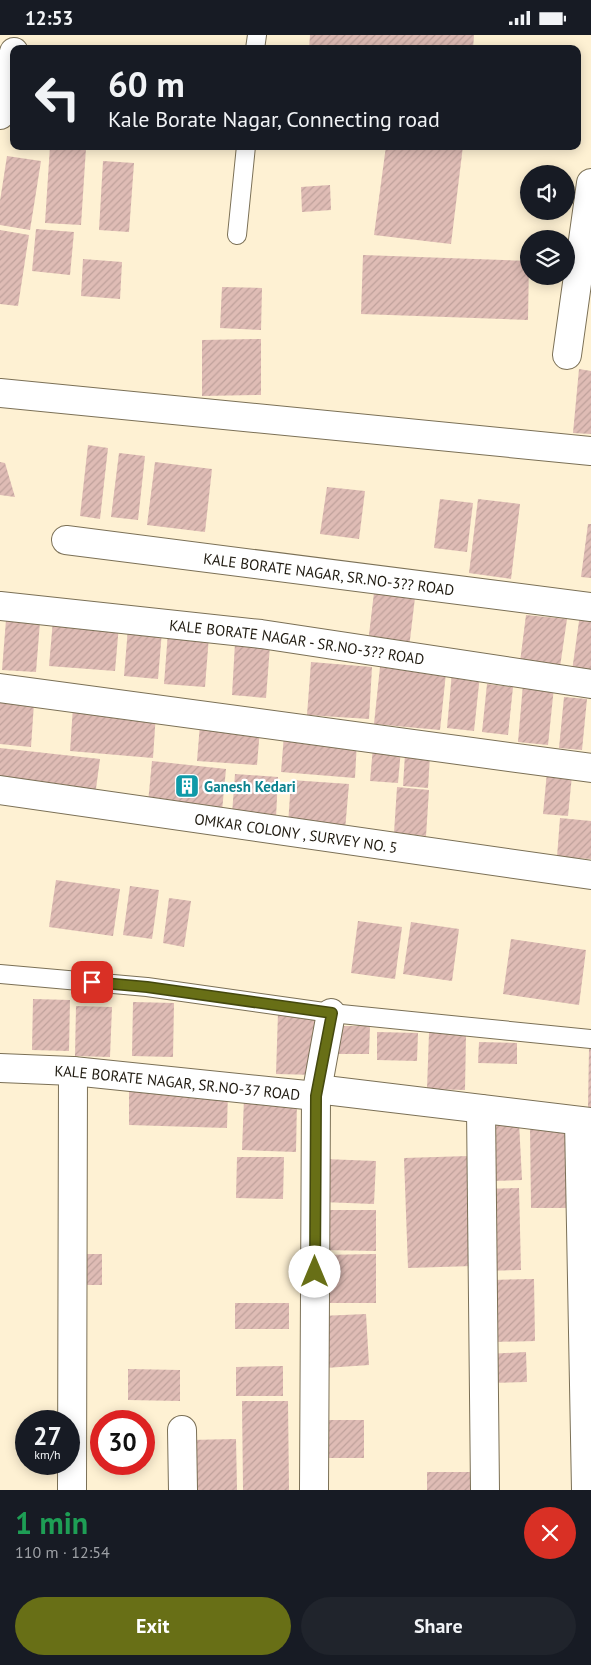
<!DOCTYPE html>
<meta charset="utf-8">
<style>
body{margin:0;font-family:"PT Sans",sans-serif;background:#20242c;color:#f1f3f6;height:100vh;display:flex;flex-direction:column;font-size:19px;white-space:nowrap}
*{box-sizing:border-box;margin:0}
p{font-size:16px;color:#9ea1a6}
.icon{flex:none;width:28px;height:28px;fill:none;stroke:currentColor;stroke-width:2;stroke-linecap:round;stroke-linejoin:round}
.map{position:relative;height:1455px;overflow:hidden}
.side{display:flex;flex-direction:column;background:#171b24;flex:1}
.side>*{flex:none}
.guide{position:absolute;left:10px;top:10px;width:571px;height:105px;border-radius:10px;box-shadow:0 2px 12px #0003;background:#171b24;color:#f1f3f6;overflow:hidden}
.fabs{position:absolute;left:520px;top:130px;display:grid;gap:10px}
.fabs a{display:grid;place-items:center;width:55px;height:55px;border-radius:50%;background:#171b24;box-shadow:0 2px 12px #0003;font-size:25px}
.speed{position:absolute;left:15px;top:1375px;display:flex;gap:10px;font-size:25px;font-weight:700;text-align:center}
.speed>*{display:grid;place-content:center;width:65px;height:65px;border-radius:50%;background:#171b24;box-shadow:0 2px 12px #0003;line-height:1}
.speed small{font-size:12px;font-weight:400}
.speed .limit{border:8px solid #d22;background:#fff;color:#111}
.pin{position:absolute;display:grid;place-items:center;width:42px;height:42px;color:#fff;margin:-21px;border-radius:10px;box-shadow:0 2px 8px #0006}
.me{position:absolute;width:55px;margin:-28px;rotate:0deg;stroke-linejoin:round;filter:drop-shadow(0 0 4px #0008)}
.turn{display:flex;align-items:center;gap:18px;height:105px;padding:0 15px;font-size:22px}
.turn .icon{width:65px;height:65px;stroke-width:2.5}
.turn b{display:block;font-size:35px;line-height:42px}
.round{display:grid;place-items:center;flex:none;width:52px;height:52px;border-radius:26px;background:#20242c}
.overview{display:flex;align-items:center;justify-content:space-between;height:85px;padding:0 15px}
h1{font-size:30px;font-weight:600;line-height:38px;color:#1e9e55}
.primary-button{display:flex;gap:10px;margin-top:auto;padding:10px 15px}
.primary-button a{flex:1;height:58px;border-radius:30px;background:#686f16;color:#fff;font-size:20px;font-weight:600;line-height:58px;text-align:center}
.primary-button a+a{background:#20242c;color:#f1f3f6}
.status{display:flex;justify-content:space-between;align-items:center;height:35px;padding:0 25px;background:#171b24;direction:ltr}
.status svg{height:14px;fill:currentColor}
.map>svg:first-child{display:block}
.building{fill:url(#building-hatch)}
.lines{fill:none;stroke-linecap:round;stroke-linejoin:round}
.service-casing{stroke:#7b7056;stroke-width:20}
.minor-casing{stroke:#7b7056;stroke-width:30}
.service{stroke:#fff;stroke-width:18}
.minor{stroke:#fff;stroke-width:28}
.route-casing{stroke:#44480e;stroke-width:12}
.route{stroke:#686f16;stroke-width:9}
.labels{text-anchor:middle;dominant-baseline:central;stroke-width:4.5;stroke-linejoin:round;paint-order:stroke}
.street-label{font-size:15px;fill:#201b11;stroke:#fff}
.culture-label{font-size:15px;font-weight:bold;fill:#0d838f;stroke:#fff;text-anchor:start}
</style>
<div class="status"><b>12:53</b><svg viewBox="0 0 49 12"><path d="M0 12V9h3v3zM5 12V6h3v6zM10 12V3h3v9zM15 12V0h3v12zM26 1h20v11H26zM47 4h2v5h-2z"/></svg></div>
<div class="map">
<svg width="591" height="1455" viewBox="0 0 591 1455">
<defs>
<pattern id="building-hatch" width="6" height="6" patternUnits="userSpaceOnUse" patternTransform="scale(1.25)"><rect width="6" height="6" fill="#dfbcb5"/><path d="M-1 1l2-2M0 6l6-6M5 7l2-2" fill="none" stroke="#bfa19b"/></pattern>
</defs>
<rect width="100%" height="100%" fill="#fef1d3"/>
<!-- building -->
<path class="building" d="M310 0H474L473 14H309Z
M50 111 86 113 81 190 45 188Z
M386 111H463L451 209 374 200Z
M7 121 41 126 30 195 0 190V166Z
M103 126 134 128 129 197 99 195Z
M330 150 331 175 302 177 301 152Z
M36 194 74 197 70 240 32 236Z
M0 195 29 200 18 271 0 269Z
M363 220 529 226 528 285 361 279Z
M83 224 122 227 120 264 81 261Z
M222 252 262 253 261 295 220 293Z
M261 304V360L202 361V305Z
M579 334 591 336V399L573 398Z
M88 410 108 413 100 484 80 481Z
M119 418 145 421 138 485 111 482Z
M0 427 5 428 15 462 0 460Z
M155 427 212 434 205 497 147 490Z
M327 452 365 456 359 504 320 499Z
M440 464 473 468 467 517 434 513Z
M478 464 520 469 511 544 469 538Z
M588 489H591V543L581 542Z
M375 549 416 554 409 613 368 608Z
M580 579 591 580V638L572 636Z
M526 580 567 584 560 632 520 627Z
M6 585 40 587 36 637 2 635Z
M53 585 119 590 115 636 49 631Z
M128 593 162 596 158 644 124 641Z
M168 597 209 601 205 652 164 649Z
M235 608 270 611 266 663 232 660Z
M311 627 372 632 369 684 307 680Z
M380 632 446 638 440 695 374 689Z
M452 637 480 640 474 696 447 693Z
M487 649 513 652 508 700 482 697Z
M523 649 554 652 548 710 518 707Z
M564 662 587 664 582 715 559 713Z
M0 666 34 668 31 712 0 709Z
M73 672 156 678 153 723 70 716Z
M200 689 260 694 257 730 197 726Z
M284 700 357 706 355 743 281 737Z
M373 712 401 714 398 748 370 746Z
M0 713 100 724 95 761 0 752Z
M405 719 430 721 428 753 403 751Z
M152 726 226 734 222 776 148 768Z
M547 737 572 740 568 781 543 779Z
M235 739 278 742 276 783 232 779Z
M291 745 349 749 345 795 288 790Z
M397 752 429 755 426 801 394 798Z
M560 783 591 786V824L557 822Z
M56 845 120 854 113 901 49 892Z
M130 851 159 855 152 904 123 900Z
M169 863 191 866 184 912 163 908Z
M358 886 402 892 395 944 351 938Z
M411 887 459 894 452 946 403 939Z
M511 904 586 915 579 970 503 959Z
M33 964 70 965 69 1016 32 1015Z
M133 967 174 968 173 1022 132 1021Z
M76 971 112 972 110 1022 75 1021Z
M278 978 319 979 317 1040 276 1039Z
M339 991H370L369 1019H338Z
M377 997 418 998 417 1026 377 1025Z
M429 998H466L465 1055 427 1054Z
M479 1007 517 1008V1029L478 1028Z
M589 1014H591V1073H588Z
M129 1052 228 1055 227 1093 129 1090Z
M244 1063 297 1065 296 1117 242 1115Z
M519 1087 522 1145 491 1146 488 1089Z
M530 1093H567L568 1173H531Z
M469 1121 473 1231 408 1233 404 1123Z
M237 1122H284L283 1164 236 1163Z
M324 1124 376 1126 374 1169 322 1167Z
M519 1153 521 1235 486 1236 483 1154Z
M323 1175H376V1216L322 1215Z
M84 1219H102V1250H84Z
M376 1219V1268H321L320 1220Z
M534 1244 535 1306 494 1307 492 1245Z
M235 1268H289V1294H235Z
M366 1279 369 1330 325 1333 321 1281Z
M526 1317 527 1347 489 1348 488 1319Z
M283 1331V1361H236V1332Z
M128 1334 180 1335V1366L128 1365Z
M242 1366H288L289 1455H243Z
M319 1385H364V1423H319Z
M236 1404 237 1455H191L190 1405Z
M427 1437H475V1455H427Z"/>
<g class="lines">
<defs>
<path id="service" d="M255 14 257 0
M237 200 246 111
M0 939 147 952 331 978 591 1004"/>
<g id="minor">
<path d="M0 80 14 17"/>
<path d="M567 320 591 148"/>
<path d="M0 358 591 416"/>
<path id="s1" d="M66 505 591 572"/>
<path id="s2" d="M0 571 261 599 591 649"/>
<path d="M0 653 591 733"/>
<path id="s3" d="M0 755 591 840"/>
<path id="s4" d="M0 1033 73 1036 316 1061 325 1055 591 1087"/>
<path d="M481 1074 485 1455"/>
<path d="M579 1086 586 1455"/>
<path d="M182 1395 183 1455"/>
<path d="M72 1455 73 1036"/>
<path d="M314 1455 316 1061 331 978"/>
</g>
</defs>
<!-- service casing -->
<use href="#service" class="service-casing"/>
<!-- minor casing -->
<use href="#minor" class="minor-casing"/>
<!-- service -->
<use href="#service" class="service"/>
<!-- minor -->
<use href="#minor" class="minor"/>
</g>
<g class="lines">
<defs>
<path id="route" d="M92 947 147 952 332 978 316 1061 315 1237"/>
</defs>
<!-- route casing -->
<use href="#route" class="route-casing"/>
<!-- route -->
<use href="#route" class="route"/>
</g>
<!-- icons -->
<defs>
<symbol id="building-square" viewBox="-11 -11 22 22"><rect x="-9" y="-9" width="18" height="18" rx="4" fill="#0f9aa8" stroke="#fff"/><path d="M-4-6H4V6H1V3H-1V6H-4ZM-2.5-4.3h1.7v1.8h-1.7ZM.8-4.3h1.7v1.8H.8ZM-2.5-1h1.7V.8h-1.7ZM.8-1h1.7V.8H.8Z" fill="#fff"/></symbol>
</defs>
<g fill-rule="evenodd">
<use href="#building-square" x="173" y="737" width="28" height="28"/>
</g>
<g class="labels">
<!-- street labels -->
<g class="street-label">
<text stroke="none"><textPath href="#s1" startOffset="265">KALE BORATE NAGAR, SR.NO-3?? ROAD</textPath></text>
<text stroke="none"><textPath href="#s2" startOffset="299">KALE BORATE NAGAR - SR.NO-3?? ROAD</textPath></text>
<text stroke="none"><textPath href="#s3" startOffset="299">OMKAR COLONY , SURVEY NO. 5</textPath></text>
<text stroke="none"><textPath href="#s4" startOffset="178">KALE BORATE NAGAR, SR.NO-37 ROAD</textPath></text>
</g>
<!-- culture labels -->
<g class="culture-label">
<text x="204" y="751">Ganesh Kedari</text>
</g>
</g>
</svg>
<div class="fabs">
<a><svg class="icon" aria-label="sound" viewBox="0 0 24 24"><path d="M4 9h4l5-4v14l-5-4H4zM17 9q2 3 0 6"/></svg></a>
<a><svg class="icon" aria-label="layers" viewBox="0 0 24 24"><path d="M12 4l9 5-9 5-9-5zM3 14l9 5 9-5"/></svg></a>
</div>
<div class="speed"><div>27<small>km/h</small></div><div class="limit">30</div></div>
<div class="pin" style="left:92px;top:947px;background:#d93025"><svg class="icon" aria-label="arrive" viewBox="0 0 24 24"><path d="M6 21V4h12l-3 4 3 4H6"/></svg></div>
<svg class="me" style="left:315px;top:1237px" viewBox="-20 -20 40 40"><circle r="19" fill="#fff"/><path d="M0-13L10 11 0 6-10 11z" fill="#686f16"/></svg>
<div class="guide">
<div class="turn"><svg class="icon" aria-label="left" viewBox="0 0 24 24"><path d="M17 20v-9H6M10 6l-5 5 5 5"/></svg><div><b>60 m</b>Kale Borate Nagar, Connecting road</div></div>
</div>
</div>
<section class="side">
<div class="overview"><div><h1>1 min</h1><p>110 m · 12:54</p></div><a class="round" style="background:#d93025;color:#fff"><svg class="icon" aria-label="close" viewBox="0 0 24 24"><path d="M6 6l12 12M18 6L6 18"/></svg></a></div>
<div class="primary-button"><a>Exit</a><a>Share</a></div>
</section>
